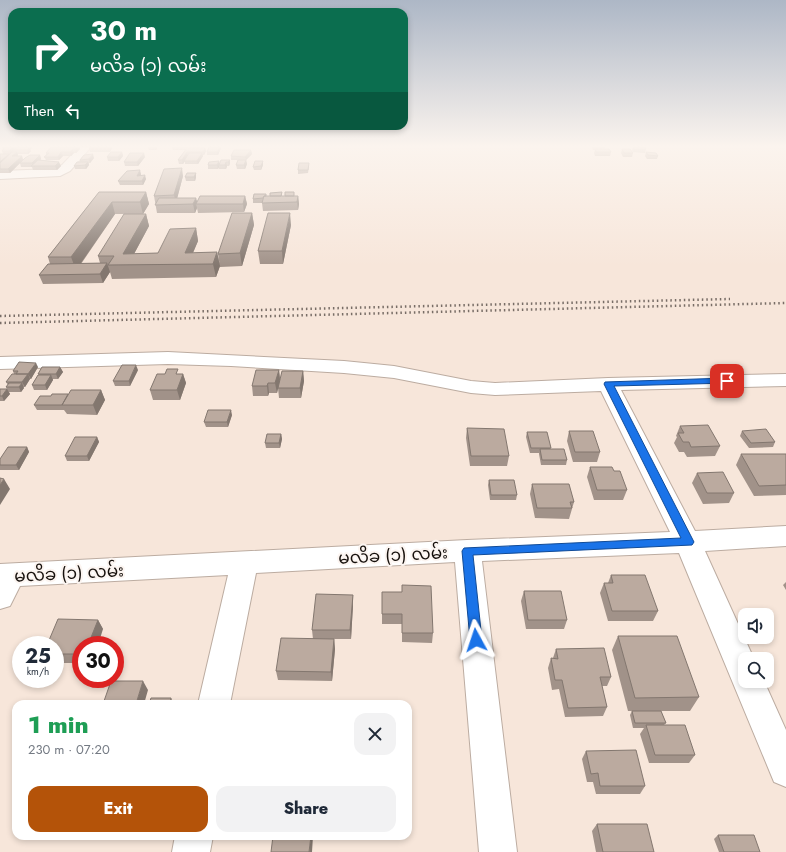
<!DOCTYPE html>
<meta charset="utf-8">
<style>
body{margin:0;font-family:Jost,"Noto Sans Myanmar",sans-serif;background:#f2f2f3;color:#1f2937;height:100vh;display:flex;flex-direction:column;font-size:15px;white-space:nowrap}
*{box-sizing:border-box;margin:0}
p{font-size:13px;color:#747a83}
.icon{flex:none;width:22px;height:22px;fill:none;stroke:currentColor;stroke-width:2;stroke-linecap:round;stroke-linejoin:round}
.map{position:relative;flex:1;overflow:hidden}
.drawer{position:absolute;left:12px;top:700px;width:400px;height:140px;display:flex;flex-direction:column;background:#fff;border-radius:12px;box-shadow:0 2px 6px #0003}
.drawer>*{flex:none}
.banner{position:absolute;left:8px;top:8px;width:400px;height:122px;border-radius:12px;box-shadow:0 2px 6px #0003;background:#0b6e4f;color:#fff;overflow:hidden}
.buttons{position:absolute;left:738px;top:608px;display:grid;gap:8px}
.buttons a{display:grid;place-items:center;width:36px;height:36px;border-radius:8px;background:#fff;box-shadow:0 2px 6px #0003;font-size:20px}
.speed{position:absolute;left:12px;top:636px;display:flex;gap:8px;font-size:20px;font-weight:700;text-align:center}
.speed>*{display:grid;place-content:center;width:52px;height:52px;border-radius:50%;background:#fff;box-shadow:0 2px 6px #0003;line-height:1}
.speed small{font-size:10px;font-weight:400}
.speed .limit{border:6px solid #d22;background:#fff;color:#111}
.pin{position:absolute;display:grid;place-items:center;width:34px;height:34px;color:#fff;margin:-17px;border-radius:8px;box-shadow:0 2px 6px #0006}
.me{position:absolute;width:44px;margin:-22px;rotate:355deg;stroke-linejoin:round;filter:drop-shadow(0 0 3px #0008)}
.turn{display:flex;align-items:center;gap:14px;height:84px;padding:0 16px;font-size:18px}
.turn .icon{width:52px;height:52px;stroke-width:2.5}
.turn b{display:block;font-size:28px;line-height:34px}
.then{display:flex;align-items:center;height:38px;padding:0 16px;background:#0003;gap:8px;font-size:15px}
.round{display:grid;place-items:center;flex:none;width:42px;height:42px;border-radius:12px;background:#f2f2f3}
.overview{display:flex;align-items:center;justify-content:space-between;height:68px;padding:0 16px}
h1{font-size:24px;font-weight:800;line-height:30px;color:#1e9e55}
.action{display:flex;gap:8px;margin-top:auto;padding:8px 16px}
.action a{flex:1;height:46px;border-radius:12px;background:#b45309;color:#fff;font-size:16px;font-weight:800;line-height:46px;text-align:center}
.action a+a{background:#f2f2f3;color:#1f2937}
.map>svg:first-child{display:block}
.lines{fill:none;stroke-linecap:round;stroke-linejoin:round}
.minor-casing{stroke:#bcaca1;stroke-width:2}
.minor{fill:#fff;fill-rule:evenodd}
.rail{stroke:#786d66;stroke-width:2.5;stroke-dasharray:1.5 3;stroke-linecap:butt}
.wall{fill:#a19289}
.shaded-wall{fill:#83776f}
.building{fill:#bbaa9f;stroke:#83776f}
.route{fill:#1a73e8;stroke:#114b97}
.labels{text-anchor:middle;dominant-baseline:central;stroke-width:4;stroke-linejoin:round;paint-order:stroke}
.near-street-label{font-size:17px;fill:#16100c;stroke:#fcf5f1}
</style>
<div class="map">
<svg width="786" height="852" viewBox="0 0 786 852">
<rect width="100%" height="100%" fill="#f7e6da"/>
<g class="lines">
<defs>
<path id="minor" d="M79 147H91L70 171 60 176 0 179V171L54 169 62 165Z
M168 352 344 361 394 366 471 381 495 383 608 378 786 374V386L621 390 695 531 786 526V546L705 551 754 659H745V681H764L786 730V787L774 782 679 553 482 561 517 852H479L455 562 256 573 230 704H198L228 575 20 586 10 606 0 609V564L467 540 670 532 601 391 495 395 471 393 394 378 344 373 231 366 168 364 0 369V357Z
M175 836H213L210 852H172Z"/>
</defs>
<!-- minor casing -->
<use href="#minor" class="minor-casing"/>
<!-- minor -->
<use href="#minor" class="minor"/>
<!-- rail -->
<path class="rail" d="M0 316 730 299
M0 323 786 303"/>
</g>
<!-- wall -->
<path class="wall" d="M2 147H31L32 148 30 150 31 151 28 154H18V156H22L23 160 10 173H0V154H3L2 151 3 149Z
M79 147 80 149 76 153H74L71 156H63L59 160H46L44 157 46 155V153Z
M90 147H112V148L110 152H90L89 148Z
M148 147H157V148L156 150H149Z
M172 147H187L185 150H173Z
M592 147H605L604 149 611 152 610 156H595L594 153 595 150H593Z
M633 147H645L646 149 645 153 633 152 632 150Z
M187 148H205L206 151 204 155H202L203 156 198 164H185V161L183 164H179L178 160Z
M221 148 218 155H207V152Z
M622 149 633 153 632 157H623L621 153Z
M251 150 252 154 246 160 247 164 245 169H237L236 165 238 160H231V156Z
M122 152 123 156 119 161H108L107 157Z
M646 152 658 156 657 159H647L645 156Z
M40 155 41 159 40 160 61 166 57 170H33L32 167H21L20 163Z
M145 157 138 166H125L124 162Z
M94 158 90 163H89V165L86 169H75L74 166 80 162V160Z
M230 160V163L229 166H227L226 169H219V167L218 169H208V165L220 164Z
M309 163V167L308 173 298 174V170Z
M263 165 261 170H254L253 167Z
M196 173V177L195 181H186L185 177Z
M141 174V176L146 179 143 185H120L118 181Z
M183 176 177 198 197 202 245 196 247 204 244 212 198 213 197 208 195 213H157L154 196Z
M99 192H146L149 204 143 214H115L81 264 100 263 98 256 146 214 149 226 134 254 158 253 196 228 198 241 193 253 217 252 220 266 216 277 112 279 110 272 103 283 43 284 39 275 50 264 48 257Z
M282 192V196H298L299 204 298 210 263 211 262 203H253V199L266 194V196H270Z
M252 213 254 225 242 266 220 267 218 254Z
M291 225 283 264H260L258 251Z
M38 367 31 379H30L25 387H23L24 388 21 392H9L10 394 4 401H0V389H7L6 387 8 385 6 382 14 374 13 371Z
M60 367 63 372 58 379H53V380L47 390H34L32 385 39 375 38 374Z
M138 370 130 386H115L113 381Z
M279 370 280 379 303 371 304 381 301 398H279L278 388 277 393H269L268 396H253L252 386Z
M179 374H183L186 383 180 400H153L150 390Z
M101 390 105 400 97 415 67 414 64 410H37L34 405 51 396 68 395Z
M232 415 228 427H206L204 422Z
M680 426 720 446 715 456 687 457 684 452H679L674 443 677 437 676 436Z
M467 428 509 456 507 466H470L466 438Z
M569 431 600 452 597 462H573L567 441Z
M742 431 775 442 773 447 749 448 740 436Z
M527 432 551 448 550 449 567 460 566 465H541L539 454V453H530L526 437Z
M281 434 282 439 280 448H266L265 443Z
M97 437 99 442 89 461H67L65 456Z
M27 447 29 452 19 470H0V459Z
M741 454H786V495L754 496 736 465Z
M590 467 614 471 627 490 623 500H594L587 477Z
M697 473 734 493 729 503 703 504 692 483Z
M489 480 517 495 516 500H490L488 485Z
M532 484 574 502 569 519 535 518 530 494Z
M611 575 658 611 653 621H608L600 593 604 583H608Z
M786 582V590L783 585Z
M524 591 567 620 564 629H526L521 601Z
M382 592 433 633 432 643 402 642V624H382Z
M353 595V605L351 639H334L335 649 332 681 278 680 276 671 313 639 312 630Z
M98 620 103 629 81 645V663H55V645Z
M618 636 699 697 690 711H661L666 723 664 725 695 755 689 763H649L640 734 644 728H633L630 715 632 711H628L612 650Z
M556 649 611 677 607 686H602L607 707 603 716 565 717 559 689 552 690 548 668 551 658H553Z
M586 751 645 786 640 794H596L593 782H587L582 759Z
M597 824 654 852H596L592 831Z
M718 835 760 852H719L714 839Z"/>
<!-- shaded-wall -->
<path class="shaded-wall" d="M13 147 14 150V151L11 154 9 151Z
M28 147H31L32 148 30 150 31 151 28 154 27 148Z
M76 147H79L80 149 76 153 75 149Z
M110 147H112V148L110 152 109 148Z
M155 147H157V148L156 150Z
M220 147H221V148L218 155 217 152Z
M205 148 206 151 204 155 203 152Z
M73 149 74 153 71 156 70 152Z
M251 150 252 154 246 160 247 164 245 169 244 165 246 160 245 157Z
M17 152 18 155 13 160 12 156Z
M61 152 63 156 59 160 58 157Z
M122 152 123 156 119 161 118 157Z
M187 152 188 156 183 164 182 160Z
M144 153 145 157 138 166 137 162Z
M202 153 203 156 198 164 197 161Z
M93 154 94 158 90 163 89 159Z
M40 155 41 159 34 167 32 163Z
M22 156 23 160 10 173 8 169Z
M230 160V163L229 166 228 162Z
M219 161 220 165H219V167L218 169 217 165Z
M263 161V165L261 170V166Z
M59 162 61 166 57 170 55 166Z
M88 162 89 165 86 169 85 165Z
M226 162 227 166 226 169 225 165Z
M182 168 183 176 176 203 174 195Z
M140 170 141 174 139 180 137 176Z
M196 173V177L195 181 194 177Z
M145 175 146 179 143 185 142 181Z
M146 192 149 204 143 214 140 202Z
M245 196 247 204 244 212 243 204Z
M298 196 299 204 298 210 297 202Z
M196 198 198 204H196L197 208 195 213 193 204Z
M112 202 115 214 76 270 71 257Z
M252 213 254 225 242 266 240 253Z
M290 213 291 225 283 264 282 251Z
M146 214 149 226 128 265 123 254Z
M196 228 198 241 188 264 185 253Z
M217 252 220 266 216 277 213 264Z
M107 263 110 272 103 283 100 274Z
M36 363 38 367 31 379 28 374Z
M136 365 138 370 130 386 129 381Z
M60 367 63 372 58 379 56 374Z
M279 370 280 380 277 393 275 383Z
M303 371 304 381 301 398 300 388Z
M28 374 30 379 25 387 22 382Z
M183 374 186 383 180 400 177 390Z
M51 375 53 380 47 390 45 385Z
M22 383 24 388 21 392 19 387Z
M268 383 269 393 268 396 267 386Z
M7 389 10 394 4 401 2 396Z
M101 390 105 400 97 415 93 405Z
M231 410 232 415 228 427 227 422Z
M281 434 282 439 280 448 279 443Z
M97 437 99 442 89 461 87 456Z
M27 447 29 452 19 470 16 465Z
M4 479 10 489 0 505V485Z
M353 595V605L351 639 350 630Z
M98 620 103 629 98 645H88Z
M334 639 335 649 332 681 331 672Z
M143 681 148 690 144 704H136Z
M171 698 173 703V704H170Z
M311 836H313L312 852H309Z"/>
<!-- building -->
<path class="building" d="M5 147H13L9 151H2Z
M17 147H28L27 148H29L27 150H14Z
M51 147H77L75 149H73L70 152H61L58 157H44L49 153H46Z
M90 147H110L109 148H89Z
M209 147H220L217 152H207Z
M633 147H645L646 149H634Z
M187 148H205L203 152H187L182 160H178Z
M595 149H609L611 152H596Z
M622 149H630L633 153H624Z
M234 150H251L245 157 231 156Z
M12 152H17L12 156H22L8 169H0V163Z
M111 152H122L118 157H107Z
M646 152 656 153 658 156 648 155Z
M130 153H144L137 162H124Z
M189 153H202L197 161H184Z
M0 154H9L0 162Z
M93 154 89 159 80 160 84 155Z
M30 155H40L32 163H20L25 158Z
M38 160 59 162 55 166H31Z
M221 160H230L228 162H226L225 165H219Z
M238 160H246L244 165H236Z
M219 161 217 165H208L209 162Z
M255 161H263L261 166 253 167Z
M77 162H88L85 165 74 166Z
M299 163H309L308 170H298Z
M182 168 174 195 154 196 164 169Z
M140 170 137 176 145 175 142 181H118L127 171Z
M187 173H196L194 177H185Z
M99 192H146L140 202H112L71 257H48Z
M282 192 281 196H270V193Z
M285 192H294V196H285Z
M254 194H266V196H264L263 198 253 199Z
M200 196H245L243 204H196Z
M264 196H298L297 202 262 203Z
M159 198H196L193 204 155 205Z
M232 213H252L240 253 218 254Z
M268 213H290L282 251H258Z
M124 214H146L123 254 158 253 170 229 196 228 185 253 217 252 213 264 108 265 114 256H98Z
M107 263 100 274 39 275 48 264Z
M19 362 36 363 28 374H16L18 371H13Z
M122 365H136L129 381H113Z
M42 367H60L56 374H38Z
M167 369H178L176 374H183L177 390H150L157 374H165Z
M256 370H279L275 383H268L267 386H252Z
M282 371H303L300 388H278Z
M12 374H28L22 382H6Z
M38 375H51L45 385H32Z
M9 383H22L19 387H6Z
M0 389H7L2 396H0Z
M71 390H101L93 405H62Z
M52 394H68L62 405H34L40 396H51Z
M208 410H231L227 422H204Z
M708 425 720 446 691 447 689 442H683L678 433H684L680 426Z
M467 428 504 429 509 456H471Z
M766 429 775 442 751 443 742 431Z
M569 431H593L600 452H575Z
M527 432H547L551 448H531Z
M267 434H281L279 443H265Z
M75 437H97L87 456H65Z
M8 447H27L16 465H0V459Z
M540 449H564L567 460H542Z
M741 454H786V485L759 486Z
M590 467H612L614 471H620L627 490H597Z
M723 472 734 493H707L697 473Z
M0 478 4 479 0 485Z
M489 480H514L517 495H491Z
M532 484H569L574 502H570L572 508H537Z
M611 575H645L658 611H612L604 583H613Z
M402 585 431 586 433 633H402V614H382V592H402Z
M524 591H561L567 620H528Z
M316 594 353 595 350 630H312Z
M58 619 98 620 88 645H81V654H55V645H47Z
M618 636H677L699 697 635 698Z
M281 638 334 639 331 672 276 671Z
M604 648 611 677H600L607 707 568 708 562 680H555L551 658 558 659 556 649Z
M111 681H143L136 704H103Z
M151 698H171L170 704H149Z
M632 711H661L666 723H635Z
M646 725H685L695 755H655Z
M636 750 645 786H600L598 773 591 774 586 751Z
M597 824H647L654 852H603Z
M718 835H754L760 852H724Z
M273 836H311L309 852H271Z"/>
<!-- sky -->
<linearGradient id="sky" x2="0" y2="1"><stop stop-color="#adb7c6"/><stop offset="0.55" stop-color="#fbf4ee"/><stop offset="1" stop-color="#fbf4ee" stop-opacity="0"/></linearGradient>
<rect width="786" height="266" fill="url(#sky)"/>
<!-- route -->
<path class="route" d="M727 378 730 379 731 381 730 383 614 386 694 542 692 545 473 555 482 640 480 643 476 645 472 643 470 640 462 551 464 548 681 538 604 384 605 382Z"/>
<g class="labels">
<!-- near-street labels -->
<g class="near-street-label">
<text transform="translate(393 555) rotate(-3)">မလိခ (၁) လမ်း</text>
<text transform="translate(69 573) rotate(-3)">မလိခ (၁) လမ်း</text>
</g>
</g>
</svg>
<div class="buttons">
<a><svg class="icon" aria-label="sound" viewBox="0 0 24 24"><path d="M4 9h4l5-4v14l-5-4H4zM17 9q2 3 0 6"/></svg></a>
<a><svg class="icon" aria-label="search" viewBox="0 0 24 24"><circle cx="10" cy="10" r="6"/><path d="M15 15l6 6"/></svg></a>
</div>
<div class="speed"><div>25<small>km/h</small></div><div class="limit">30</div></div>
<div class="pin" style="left:727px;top:381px;background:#d93025"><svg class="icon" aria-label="arrive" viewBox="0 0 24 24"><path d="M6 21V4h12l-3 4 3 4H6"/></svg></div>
<svg class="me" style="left:476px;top:640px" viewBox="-20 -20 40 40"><path d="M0-17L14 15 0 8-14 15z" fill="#1a73e8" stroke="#fff" stroke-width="4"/></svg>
<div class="banner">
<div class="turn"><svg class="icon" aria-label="right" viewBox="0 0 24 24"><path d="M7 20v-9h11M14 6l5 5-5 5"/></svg><div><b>30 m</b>မလိခ (၁) လမ်း</div></div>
<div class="then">Then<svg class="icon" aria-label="left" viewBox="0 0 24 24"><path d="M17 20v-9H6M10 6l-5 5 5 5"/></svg></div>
</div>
<section class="drawer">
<div class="overview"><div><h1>1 min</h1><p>230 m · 07:20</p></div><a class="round"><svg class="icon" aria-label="close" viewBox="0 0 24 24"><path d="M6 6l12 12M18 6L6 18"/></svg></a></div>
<div class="action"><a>Exit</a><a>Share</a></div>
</section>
</div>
